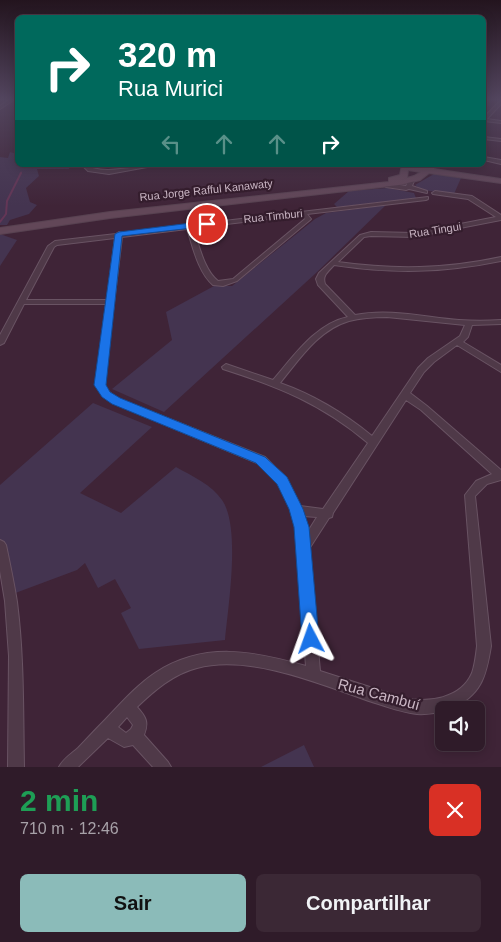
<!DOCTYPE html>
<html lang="pt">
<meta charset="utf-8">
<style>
body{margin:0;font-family:Arial,sans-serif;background:#3b2835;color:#f1f3f6;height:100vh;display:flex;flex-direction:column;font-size:19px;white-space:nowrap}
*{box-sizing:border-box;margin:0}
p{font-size:16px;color:#a7a1a8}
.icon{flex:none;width:28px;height:28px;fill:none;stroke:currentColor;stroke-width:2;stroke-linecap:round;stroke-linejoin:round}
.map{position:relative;height:767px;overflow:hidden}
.details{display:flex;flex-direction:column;background:#2f1b29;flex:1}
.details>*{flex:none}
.guide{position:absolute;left:15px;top:15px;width:471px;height:152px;border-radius:8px;box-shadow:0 2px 12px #0003,0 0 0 1px #4a3946;background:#00695c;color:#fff;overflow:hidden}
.buttons{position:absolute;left:435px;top:701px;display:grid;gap:10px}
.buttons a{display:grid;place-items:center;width:50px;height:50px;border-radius:8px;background:#2f1b29;box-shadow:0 2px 12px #0003,0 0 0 1px #4a3946;font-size:25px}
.pin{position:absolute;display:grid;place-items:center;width:42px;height:42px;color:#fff;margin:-21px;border:2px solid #fff;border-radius:50%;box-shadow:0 1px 5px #0007}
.me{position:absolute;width:55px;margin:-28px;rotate:356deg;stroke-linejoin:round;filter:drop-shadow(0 0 4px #0008)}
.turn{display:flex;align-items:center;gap:18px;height:105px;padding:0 20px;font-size:22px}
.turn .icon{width:65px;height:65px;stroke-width:2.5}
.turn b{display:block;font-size:35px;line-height:42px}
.lanes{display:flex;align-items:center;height:48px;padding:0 20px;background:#0003;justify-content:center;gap:25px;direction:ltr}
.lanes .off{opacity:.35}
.round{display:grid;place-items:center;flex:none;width:52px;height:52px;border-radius:8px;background:#3b2835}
.headline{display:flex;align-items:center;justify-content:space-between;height:85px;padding:0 20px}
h1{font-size:30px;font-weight:600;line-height:38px;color:#1e9e55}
.button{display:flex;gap:10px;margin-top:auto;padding:10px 20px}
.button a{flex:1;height:58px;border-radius:8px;background:#8bbbb9;color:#111;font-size:20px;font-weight:600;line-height:58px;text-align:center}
.button a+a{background:#3b2835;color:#f1f3f6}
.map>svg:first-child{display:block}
.green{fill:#443450}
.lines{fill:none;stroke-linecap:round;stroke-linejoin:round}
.stream-far1{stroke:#643656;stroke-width:1}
.stream{stroke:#643656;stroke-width:2}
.minor-casing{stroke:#695363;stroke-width:2}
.secondary-casing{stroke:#584251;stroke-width:2}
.minor{fill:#4f3948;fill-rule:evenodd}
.secondary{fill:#624758;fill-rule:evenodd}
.route{fill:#1a73e8;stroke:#114b97}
.labels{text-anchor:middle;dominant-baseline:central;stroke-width:4.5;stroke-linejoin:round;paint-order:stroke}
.far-street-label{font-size:11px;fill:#c9b5c3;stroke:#341d2d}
.near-street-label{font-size:15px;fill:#c9b5c3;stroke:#341d2d}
</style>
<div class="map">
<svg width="501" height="767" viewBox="0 0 501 767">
<rect width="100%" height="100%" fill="#3f2437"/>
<!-- green -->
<path class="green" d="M10 152 17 154 18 165 69 166V169H37L39 176 26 188 30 202 37 205 29 214 10 220 7 225H0V157L8 158Z
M434 174 461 178 454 194 422 190 415 185Z
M388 188 414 193 416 198 337 207 334 204 349 191Z
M386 205 316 273 164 412 112 389 172 340 166 312 214 286H232L315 219 326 213Z
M0 234 17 240 0 266Z
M93 403 152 427 80 493 121 513 176 467C192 476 212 485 222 500 241 527 228 607 225 640L139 649 121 613 131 608 115 579 98 588 85 563 77 570 10 595 0 570V485Z
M304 745 314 767H261Z"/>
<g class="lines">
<!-- stream-far1 -->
<path class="stream-far1" d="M20 174 21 172"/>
<!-- stream -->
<path class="stream" d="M0 222 6 214 7 201 21 173"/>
<defs>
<path id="minor" d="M10 99H15L0 109V106Z
M500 101H501V104L487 119 501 121V123L484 121V117Z
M484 137 501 139V141L484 139Z
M484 157 501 160V164L484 160Z
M82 165H88C99 176 141 165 158 165L109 174 88 171Z
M411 179 414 181 412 186 427 191V193L409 189 406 190 386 187 383 185 386 183 406 186 409 180Z
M435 191 472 196 501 215V220L414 237 371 236 364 237 338 262C395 270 445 269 501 257V261C442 273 394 274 334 265 328 272 322 275 325 284L355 315C389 308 424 317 459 320 473 321 487 321 501 320V324L472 325 468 337 463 342 501 365V372L457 345 434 362 424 372 410 393 427 406 501 470V480L487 484 475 496 491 646C486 677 481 696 450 709 440 712 429 715 417 714 400 712 382 705 366 700 318 683 248 654 197 668 173 674 154 691 137 707 146 717 149 722 144 735L168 762 171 767H153L133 745 124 747 108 738 78 767H59C63 759 71 754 78 748 85 741 92 733 99 726 117 708 134 687 155 673 204 641 253 651 306 666L295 527 291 509 278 484 257 463 113 403 103 396 96 385 106 304H24L4 343 0 345V335L48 246 55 241 116 234 119 232 121 233 428 197V199L426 200 307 214 311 219 310 220 237 281 223 286 213 285C198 272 193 247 187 229L122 237 104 385 109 392 119 399 265 457 286 478 300 506 323 509 368 443C322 404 279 387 223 369L222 367 226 364 273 380C294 356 315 324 348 317L318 285 316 279 319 273 360 235 371 232 414 233 496 217 468 199 433 194 432 193ZM301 215 305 219 233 279 218 281C204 270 199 245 193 228ZM115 238 107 300H26L54 247 57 245ZM387 317 465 325 460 336 428 358 418 368 372 436C344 413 314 395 280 383 299 360 318 330 349 321 361 318 374 317 387 317ZM406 400 421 410 492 474 476 481 465 495 477 646C476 655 475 664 472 673 461 699 428 703 404 698L320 671 309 549 329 518 332 517 333 513ZM303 516 317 517 307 533ZM127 717 133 725 131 729 126 733 118 727Z
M0 540 4 542 6 545C10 564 14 583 17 602 24 656 23 712 24 767H8L9 656 5 601 0 571Z"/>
<path id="secondary" d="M402 165 426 168 430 165H436L434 169 501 179V183L429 173 420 180 399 185 110 218 0 234V228L110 212 389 182V178L400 175ZM408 170 421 172 414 176 397 181 407 178Z"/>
</defs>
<!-- minor casing -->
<use href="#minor" class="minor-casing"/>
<!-- secondary casing -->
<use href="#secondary" class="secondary-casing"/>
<!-- minor -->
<use href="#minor" class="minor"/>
<!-- secondary -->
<use href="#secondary" class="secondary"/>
</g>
<!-- sky -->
<linearGradient id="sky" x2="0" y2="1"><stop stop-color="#23141e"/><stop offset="0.48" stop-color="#52455e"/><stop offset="1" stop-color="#52455e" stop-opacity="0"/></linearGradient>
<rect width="501" height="206" fill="url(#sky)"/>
<!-- route -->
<path class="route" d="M207 221 210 222V226L122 236 106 385 110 392 120 398 265 457 287 477 303 509 309 527 319 639 317 645 311 647 305 645 302 639 294 527 289 509 277 484 256 463 112 404 102 397 94 385 115 234 119 232Z"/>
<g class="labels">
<!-- far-street labels -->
<g class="far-street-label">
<text transform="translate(206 190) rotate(-6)">Rua Jorge Rafful Kanawaty</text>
<text transform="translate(273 216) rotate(-6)">Rua Timburi</text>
<text transform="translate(435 230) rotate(-9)">Rua Tingui</text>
</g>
<!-- near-street labels -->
<g class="near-street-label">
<text transform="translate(379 694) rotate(15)">Rua Cambuí</text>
</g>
</g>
</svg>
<div class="buttons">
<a><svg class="icon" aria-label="sound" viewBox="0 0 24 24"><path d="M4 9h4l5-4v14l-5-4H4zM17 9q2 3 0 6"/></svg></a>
</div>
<div class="pin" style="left:207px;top:224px;background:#d93025"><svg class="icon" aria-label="arrive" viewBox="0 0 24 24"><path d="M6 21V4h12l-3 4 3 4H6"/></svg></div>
<svg class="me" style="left:311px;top:639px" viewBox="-20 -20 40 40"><path d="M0-17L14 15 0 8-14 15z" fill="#1a73e8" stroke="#fff" stroke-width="4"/></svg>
<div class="guide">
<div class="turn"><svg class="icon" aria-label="right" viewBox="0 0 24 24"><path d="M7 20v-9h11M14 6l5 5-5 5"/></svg><div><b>320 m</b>Rua Murici</div></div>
<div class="lanes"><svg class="icon off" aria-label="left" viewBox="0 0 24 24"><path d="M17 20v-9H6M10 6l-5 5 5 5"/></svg><svg class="icon off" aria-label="ahead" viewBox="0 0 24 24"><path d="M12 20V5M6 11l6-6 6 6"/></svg><svg class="icon off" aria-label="ahead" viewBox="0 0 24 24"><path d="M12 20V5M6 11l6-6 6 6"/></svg><svg class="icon" aria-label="right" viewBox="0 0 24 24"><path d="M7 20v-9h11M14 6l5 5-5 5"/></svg></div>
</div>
</div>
<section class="details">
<div class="headline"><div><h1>2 min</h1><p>710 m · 12:46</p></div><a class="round" style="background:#d93025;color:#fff"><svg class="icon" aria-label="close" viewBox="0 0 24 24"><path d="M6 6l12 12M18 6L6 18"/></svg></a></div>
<div class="button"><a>Sair</a><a>Compartilhar</a></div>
</section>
